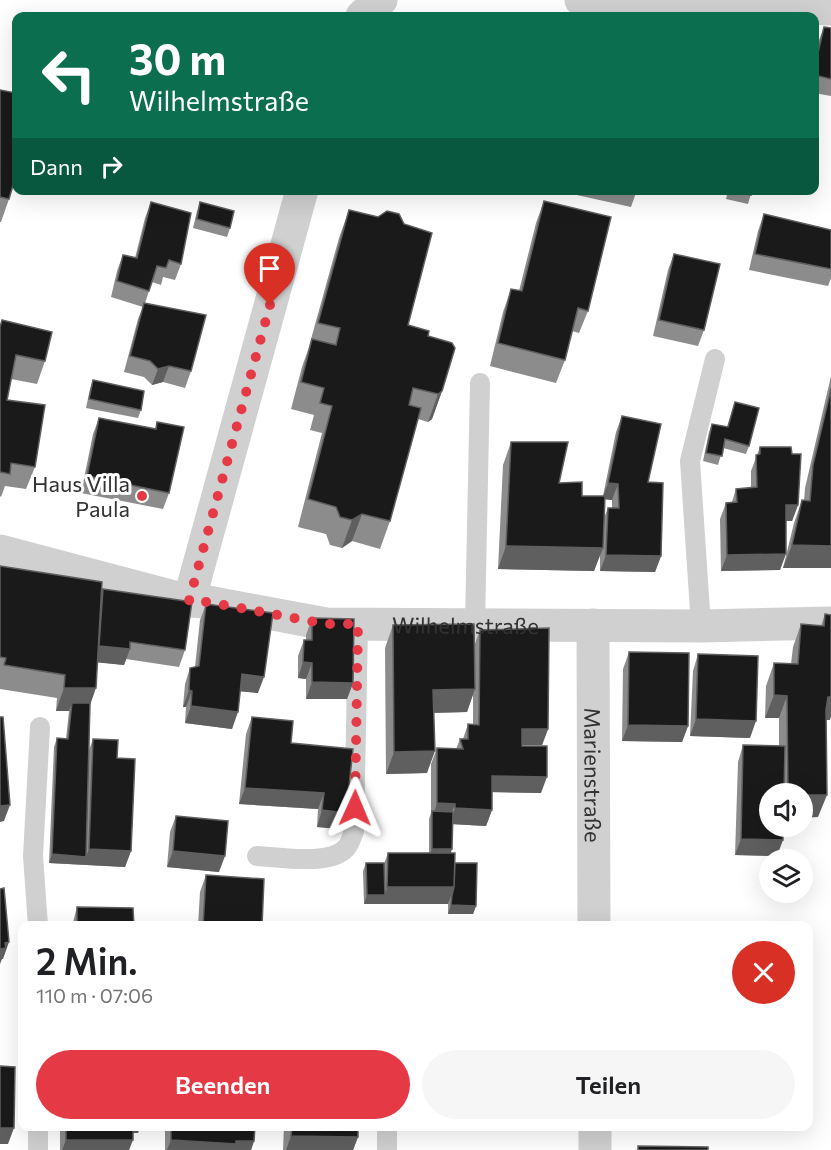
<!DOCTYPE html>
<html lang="de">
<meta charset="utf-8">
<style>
body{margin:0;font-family:Commissioner,sans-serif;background:#f6f6f6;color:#202124;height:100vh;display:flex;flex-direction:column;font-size:22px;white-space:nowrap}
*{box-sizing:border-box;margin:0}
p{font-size:20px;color:#757577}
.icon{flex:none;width:33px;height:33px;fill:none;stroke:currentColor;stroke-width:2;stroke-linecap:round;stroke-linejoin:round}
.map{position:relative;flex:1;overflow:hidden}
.details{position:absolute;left:18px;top:921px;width:795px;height:210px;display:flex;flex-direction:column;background:#fff;border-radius:12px;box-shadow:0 6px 24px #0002}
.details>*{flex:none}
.top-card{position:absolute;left:12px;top:12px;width:807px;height:183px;border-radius:12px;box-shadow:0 6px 24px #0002;background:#0b6e4f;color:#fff;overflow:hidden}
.tools{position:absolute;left:759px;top:783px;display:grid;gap:12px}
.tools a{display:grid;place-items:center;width:54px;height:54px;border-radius:50%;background:#fff;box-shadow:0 6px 24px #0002;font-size:30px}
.pin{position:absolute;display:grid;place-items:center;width:51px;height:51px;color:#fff;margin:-62px -26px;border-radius:50% 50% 50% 0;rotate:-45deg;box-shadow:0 0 6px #0007}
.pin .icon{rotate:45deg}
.me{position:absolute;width:66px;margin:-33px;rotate:1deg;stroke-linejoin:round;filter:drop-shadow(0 0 4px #0008)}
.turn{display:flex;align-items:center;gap:21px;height:126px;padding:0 18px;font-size:27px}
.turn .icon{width:78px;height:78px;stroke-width:2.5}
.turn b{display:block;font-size:42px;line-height:51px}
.then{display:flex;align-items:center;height:57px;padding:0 18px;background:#0003;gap:12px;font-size:22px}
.round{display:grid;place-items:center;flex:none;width:63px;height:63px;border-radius:32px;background:#f6f6f6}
.head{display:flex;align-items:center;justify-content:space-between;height:102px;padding:0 18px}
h1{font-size:36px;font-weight:600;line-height:45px}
.action{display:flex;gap:12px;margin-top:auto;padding:12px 18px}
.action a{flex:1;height:69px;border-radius:36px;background:#e63946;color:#fff;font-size:24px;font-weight:600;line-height:69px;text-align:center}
.action a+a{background:#f6f6f6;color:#202124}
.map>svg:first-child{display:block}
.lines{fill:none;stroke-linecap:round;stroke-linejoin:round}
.lane{stroke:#d0d0d0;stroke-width:20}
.street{stroke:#d0d0d0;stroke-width:33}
.wall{fill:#8c8c8c;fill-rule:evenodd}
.shaded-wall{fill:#5f5f5f}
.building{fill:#1a1a1a;stroke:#5f5f5f;stroke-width:1.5}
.route{stroke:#e63946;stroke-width:10;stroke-dasharray:0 18}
.poi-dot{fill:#e63946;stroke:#fff;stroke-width:2}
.labels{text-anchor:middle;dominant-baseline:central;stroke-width:6;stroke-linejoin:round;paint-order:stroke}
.poi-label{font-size:22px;fill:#333;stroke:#fff;text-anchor:end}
.street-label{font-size:22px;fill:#333;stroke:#fff}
</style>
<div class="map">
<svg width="831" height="1150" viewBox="0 0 831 1150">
<rect width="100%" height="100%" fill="#fff"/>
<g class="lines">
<!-- lane -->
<path class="lane" d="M475 624 480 383
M701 626 690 461 715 359
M257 856C280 857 330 866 346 848 350 844 352 836 354 831L358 624
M38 926 33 856 40 727
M387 1126V1150
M38 1150V1126"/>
<!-- street -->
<g class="street">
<path d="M581 0 831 9"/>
<path d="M362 16 381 0"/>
<path id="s1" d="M0 551 189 601 208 602 326 624 701 626 831 623"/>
<path d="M189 601 302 190"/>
<path id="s2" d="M593 625 594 926"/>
<path d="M595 1126V1150"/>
</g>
</g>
<!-- wall -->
<path class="wall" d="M824 27 831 28V96L814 93V60L818 43Z
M0 90 9 199 1 222H0Z
M73 190H94L92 195Z
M554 190H637L631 207Z
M728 190H752L748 204 726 199Z
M544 201 588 311 579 333 572 331 565 360 556 383 490 366 503 312 511 289 519 291 536 223Z
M151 202 181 264 175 280 163 277 161 285 152 282 145 303 191 371 185 388 163 382 152 385 144 377 124 372 138 319 143 307 111 297 117 271 123 255 135 258 145 218Z
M200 202 230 228 227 237 193 228 197 211Z
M349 210 408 325 428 336 442 391 432 419 428 422 418 419 390 521 380 549 352 541 342 548 330 545 326 534 298 527 322 433 310 430 314 415 291 409 302 367 308 350 339 238Z
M764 214 831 230V278L828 286 749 270 758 231Z
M674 254 704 330 698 346 653 336 668 270Z
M0 326 45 361 37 384 11 379 7 400 35 467 26 489 5 486 1 497 0 496Z
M831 376V568H783L794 523 802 500 804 501 805 488Z
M93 380 141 410 138 418 86 408 90 389Z
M735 402 749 446 746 454 723 448 718 465 703 461 709 432 712 424 727 427Z
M622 416 648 482 661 556 655 572 600 571V554L594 571 498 569 503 465 511 442 559 483 582 496H603L616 432ZM605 499 612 500V508H608L604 518Z
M99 418 155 429 157 422 169 493 163 509 81 493 93 434Z
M760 447 798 505 792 521H786L780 570 721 571 720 519 726 503 732 502 736 489 751 488V471Z
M0 566 101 595 103 589 185 650 179 667 126 659 124 665 97 662 90 703 89 750 93 739 117 758 131 851 125 867 49 863 54 747 57 738 66 739 69 711H56L57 698 0 689Z
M206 604 258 693 240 691 232 729 185 723 186 707H183L185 684 190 668 195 667 200 620Z
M825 614 830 720H826L818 817 802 794H770L777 856 735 855 738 762 743 745 779 746V718H765L766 686 774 663 791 664 793 647 801 624 821 626Z
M312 618 353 683 347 699H306V679L298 678V656L304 640H306V635Z
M393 625 474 646 480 630 548 729 542 745H522L541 793 492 792V810L486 826 452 824V849L450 853 476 906 473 914H448V903L364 904 363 871 366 863 384 864 388 853H429V819L431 813V764L437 748 456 749 460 739H463L468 724H473V694L467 712 434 713 427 773 386 774 385 648Z
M629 652 688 726 682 742 622 741 623 669Z
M698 654 750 738 690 736 693 671Z
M252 717 291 743 346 813 340 829 317 827 318 809 239 804 246 734Z
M176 816 219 872 167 867 170 832Z
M206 875 262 926H198L200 892Z
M77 907 134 926H72Z
M60 1126H140L138 1133H133L129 1150H60Z
M165 1126H255L254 1141 251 1150H165Z
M284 1126H358V1137L353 1150H283Z"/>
<!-- shaded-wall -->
<path class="shaded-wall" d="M169 366 163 382 152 385 158 369Z
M442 391 432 419 428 422 438 394Z
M608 483 618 484 612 500 602 499Z
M786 505H798L792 521H780Z
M362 514 352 541 342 548 352 520Z
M792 545 831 546V568H783Z
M506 546 603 548 594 571 498 569Z
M786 554 780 570 721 571 727 555Z
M606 555 661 556 655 572 600 571Z
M99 646 130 649 124 665 93 662Z
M303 662 312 663 306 679 298 678Z
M242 674 264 677 258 693 236 691Z
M312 682 353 683 347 699H306Z
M64 688H96L88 711 72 703 69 711H56Z
M475 689 467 712 425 713 433 690Z
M189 690 192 691 186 707H183Z
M774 695 787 696 779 718H765Z
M828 697H831V716L830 720H820Z
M191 706 238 712 232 729 185 723Z
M696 719 756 721 750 738 690 736Z
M628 725 688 726 682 742 622 741Z
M522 729H548L542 745H516Z
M435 751 427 773 386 774 394 752Z
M492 776 547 777 541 793 486 792Z
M245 788 324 793 318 809 239 804Z
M802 795H827L818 817 802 818Z
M437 803 455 804 449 820 432 819Z
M10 805 4 821 0 822V806Z
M455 808 492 810 486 826 450 824Z
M322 810 346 813 340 829 317 827Z
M741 839 783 840 777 856 735 855Z
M89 849 131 851 125 867 49 863 52 854 86 857Z
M432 849H452L449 858 429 857Z
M173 851 225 856 219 872 167 867Z
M387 887H454L448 904H364L367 895H385Z
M451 905 476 906 473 914H448Z
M9 942 3 959H2L0 964V949L5 943Z
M130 1126H140L138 1133H128Z
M395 1126H515L514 1128 394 1129Z
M0 1128H14L8 1144H0Z
M291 1136 358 1137 353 1150H286Z
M66 1140H133L129 1150H62Z
M171 1140 236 1141H254L251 1150H167Z"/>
<!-- building -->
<path class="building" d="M824 27 831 28V79L814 75V70Z
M0 90 16 93V175L9 199 0 197Z
M730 190H752L751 195Z
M544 201 611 217 588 311 578 308 565 360 498 343 511 289 522 291Z
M151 202 191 213 181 264 169 260 166 268 157 266 149 291 117 281 123 255 137 258Z
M200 202 234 211 230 228 197 219Z
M349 210 378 217 387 211 399 214 404 224 432 233 408 325 429 331 428 336 452 343 455 348 442 391 438 394 413 388 409 405 421 408 390 521 362 514 352 520 340 517 336 507 308 499 332 406 320 403 324 388 301 382 312 339 336 345 340 328 318 323Z
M764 214 831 230V269L755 254Z
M674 254 720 264 704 330 659 320Z
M144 303 206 315 191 371 169 366 158 369 150 361 130 356Z
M2 320 52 332 45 361 16 355 7 400 45 405 35 467 11 463 10 474 0 472V327Z
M93 380 144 391 141 410 89 399Z
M831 389V546L792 545 802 500 810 501 813 465Z
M735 402 759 408 749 446 725 439 722 456 706 453 712 424 728 427Z
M622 416 661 424 648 482 663 483 661 556 606 555 608 508H619L618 484 608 483Z
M99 418 156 429 157 422 184 427 169 493 87 476Z
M511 442H568L559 483 582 482V496H605L603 548 506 546Z
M760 447H791L792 454H801L798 505H786V554L727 555 726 503 737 502 736 489 757 487 756 455 760 454Z
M0 566 102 582 96 688H64L65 675 4 665 6 658 0 657Z
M103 589 192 602 185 650 130 642V649L99 646Z
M206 604 273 613 264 677 242 674 238 712 191 706 192 691 189 690 190 668 199 666Z
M825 614 831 615V697H828L826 710 827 795H802V794H788L787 696 774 695V663L798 664 801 624 824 626Z
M312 618 354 619 353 683 312 682V663L303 662 304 640H312Z
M474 624 475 689 433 690 435 751 394 752 393 625Z
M549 628 548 729H522V746H547V777L492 776V810L455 808V804L437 803V748L463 749 460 739H468V724L479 725 480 630Z
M629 652 689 653 688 726 628 725Z
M698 654 758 656 756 721 696 719Z
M72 703H90L86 857 52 854 57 738 68 739Z
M0 717H3L10 805 0 806Z
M252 717 293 721 291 743 353 749 346 813 322 810 324 793 245 788Z
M93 739 118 740 117 758 135 759 131 851 89 849Z
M743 745 785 746 784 794H770V826H783V840L741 839Z
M432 811 453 812 452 849H432Z
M176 816 228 821 225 856 173 851Z
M388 853H455L454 887H387Z
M366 863H384L385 895H367Z
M455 863H477L476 906 451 905 452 895 454 887Z
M206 875 264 879 262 926H203Z
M4 888 9 942 5 943 6 948 0 949V889Z
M77 907 133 908 134 926H77Z
M469 922H517L525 926H469Z
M0 1066 15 1067 14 1128H0Z
M66 1126H133V1140H66Z
M171 1126H255L254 1141H236V1144L171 1140Z
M292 1126H358V1137L291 1136Z
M638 1146 708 1147V1150H638Z"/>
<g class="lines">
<!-- route -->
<path class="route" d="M270 305 189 601 208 602 326 624H358L355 808"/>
</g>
<!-- markers -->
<circle class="poi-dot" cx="142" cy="496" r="6"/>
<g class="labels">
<!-- poi labels -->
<g class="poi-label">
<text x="130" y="483">Haus Villa<tspan x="130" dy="25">Paula</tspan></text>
</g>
<!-- street labels -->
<g class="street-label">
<text stroke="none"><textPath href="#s1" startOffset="474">Wilhelmstraße</textPath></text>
<text stroke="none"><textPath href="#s2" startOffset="150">Marienstraße</textPath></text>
</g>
</g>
</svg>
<div class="tools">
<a><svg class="icon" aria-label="sound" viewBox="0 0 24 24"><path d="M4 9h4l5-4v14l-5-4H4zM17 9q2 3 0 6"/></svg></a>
<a><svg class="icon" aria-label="layers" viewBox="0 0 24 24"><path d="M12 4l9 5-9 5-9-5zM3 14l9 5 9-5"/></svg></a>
</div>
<div class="pin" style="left:270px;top:305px;background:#d93025"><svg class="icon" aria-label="arrive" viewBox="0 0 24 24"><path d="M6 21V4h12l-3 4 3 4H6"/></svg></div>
<svg class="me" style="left:355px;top:808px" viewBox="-20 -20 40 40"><path d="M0-17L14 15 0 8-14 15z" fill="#e63946" stroke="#fff" stroke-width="4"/></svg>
<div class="top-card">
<div class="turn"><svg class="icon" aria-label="left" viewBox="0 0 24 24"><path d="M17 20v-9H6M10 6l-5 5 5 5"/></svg><div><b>30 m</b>Wilhelmstraße</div></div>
<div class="then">Dann<svg class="icon" aria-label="right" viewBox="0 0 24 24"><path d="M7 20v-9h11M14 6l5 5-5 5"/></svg></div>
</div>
<section class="details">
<div class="head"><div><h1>2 Min.</h1><p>110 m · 07:06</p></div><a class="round" style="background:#d93025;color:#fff"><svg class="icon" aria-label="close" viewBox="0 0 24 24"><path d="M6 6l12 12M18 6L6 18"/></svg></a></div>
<div class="action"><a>Beenden</a><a>Teilen</a></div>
</section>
</div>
